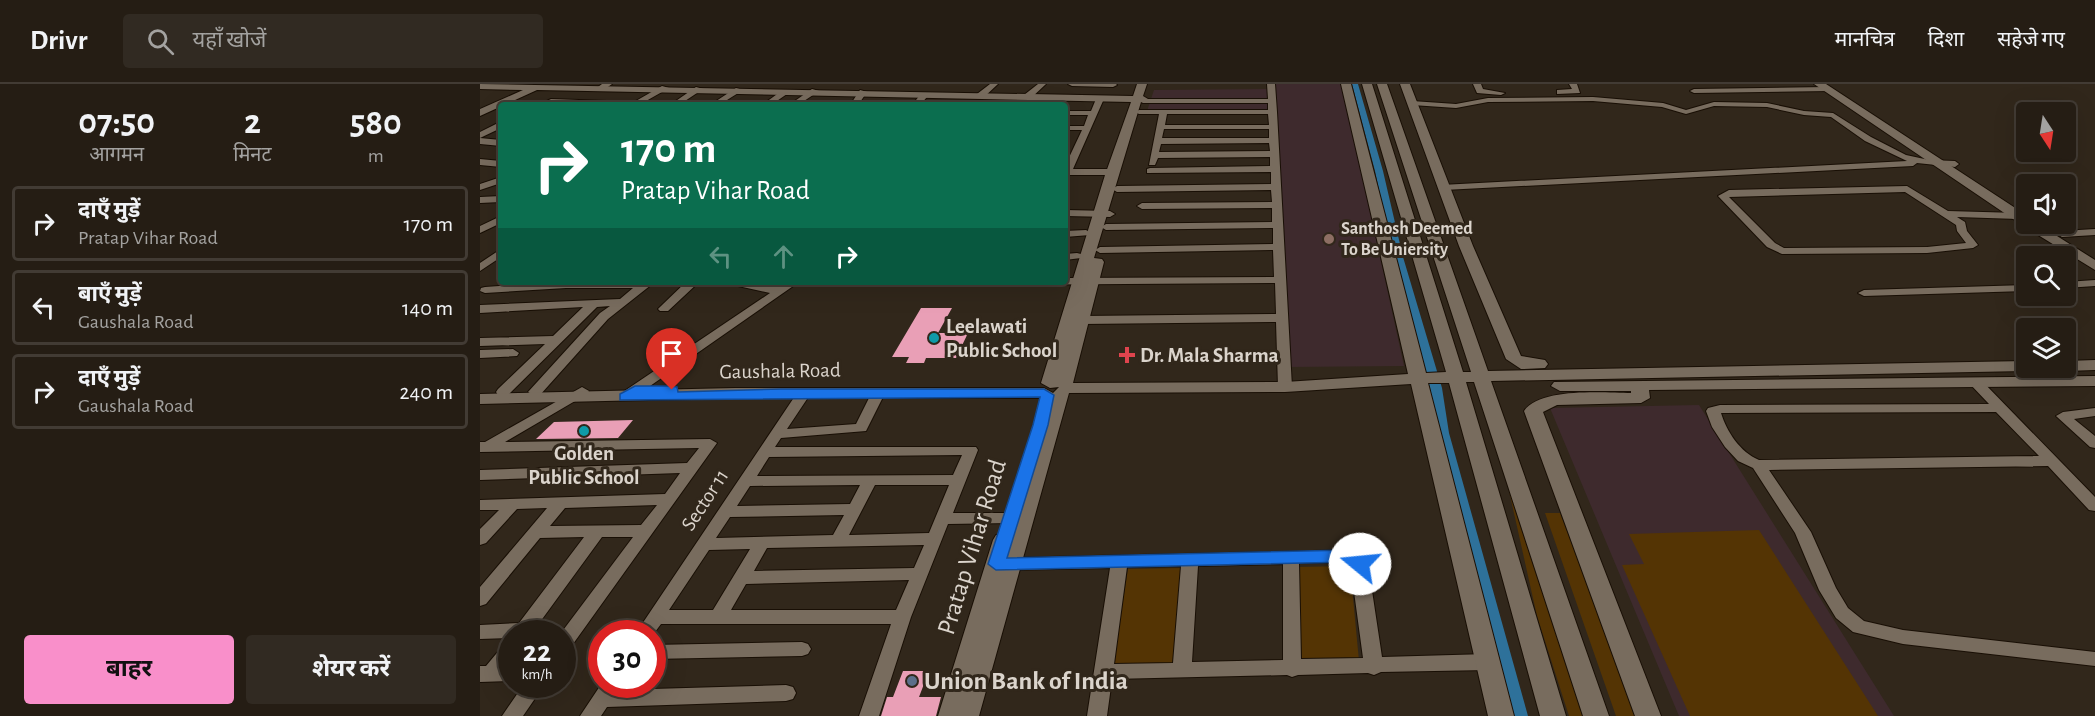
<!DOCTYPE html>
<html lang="hi">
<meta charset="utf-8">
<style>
body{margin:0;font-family:"Alegreya Sans","Noto Sans Devanagari",sans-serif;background:#312a22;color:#f1f3f6;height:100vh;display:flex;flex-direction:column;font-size:22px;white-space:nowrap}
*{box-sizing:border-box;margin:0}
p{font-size:20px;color:#a3a2a0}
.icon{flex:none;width:33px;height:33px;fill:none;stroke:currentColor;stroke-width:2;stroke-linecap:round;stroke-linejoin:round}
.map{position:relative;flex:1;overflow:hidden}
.side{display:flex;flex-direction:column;background:#251d14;width:480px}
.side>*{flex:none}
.guide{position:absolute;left:18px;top:18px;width:570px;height:183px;border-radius:6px;box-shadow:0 6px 24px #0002,0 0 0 2px #423b34;background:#0b6e4f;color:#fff;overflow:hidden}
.needle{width:39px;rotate:168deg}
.controls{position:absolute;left:1536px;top:18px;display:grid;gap:12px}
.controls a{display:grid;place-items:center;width:60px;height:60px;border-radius:6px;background:#251d14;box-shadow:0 6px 24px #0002,0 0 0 2px #423b34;font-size:30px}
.speed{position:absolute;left:18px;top:536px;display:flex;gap:12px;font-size:30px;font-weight:700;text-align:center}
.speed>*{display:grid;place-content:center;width:78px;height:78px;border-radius:50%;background:#251d14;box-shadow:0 6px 24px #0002,0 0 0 2px #423b34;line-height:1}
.speed small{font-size:15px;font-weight:400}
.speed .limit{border:9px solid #d22;background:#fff;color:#111}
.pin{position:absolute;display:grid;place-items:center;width:51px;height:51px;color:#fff;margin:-62px -26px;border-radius:50% 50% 50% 0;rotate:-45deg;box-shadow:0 0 6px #0007}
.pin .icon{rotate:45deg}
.me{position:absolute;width:66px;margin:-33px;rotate:287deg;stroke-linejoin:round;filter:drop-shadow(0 0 4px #0008)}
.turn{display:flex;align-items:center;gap:21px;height:126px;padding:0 24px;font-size:27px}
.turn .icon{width:78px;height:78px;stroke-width:2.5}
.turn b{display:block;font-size:42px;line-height:51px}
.lanes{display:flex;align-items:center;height:57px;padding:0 24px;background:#0003;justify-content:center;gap:30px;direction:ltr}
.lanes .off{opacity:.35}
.eta{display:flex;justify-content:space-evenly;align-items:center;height:102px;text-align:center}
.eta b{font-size:36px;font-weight:700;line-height:42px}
.cta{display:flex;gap:12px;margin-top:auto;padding:12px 24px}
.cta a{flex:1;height:69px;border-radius:6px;background:#f98fca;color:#111;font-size:24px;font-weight:700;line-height:69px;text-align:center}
.cta a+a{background:#312a22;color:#f1f3f6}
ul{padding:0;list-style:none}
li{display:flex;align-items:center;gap:18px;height:75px;margin:0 12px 9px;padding:0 12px;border:3px solid #423b34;border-radius:6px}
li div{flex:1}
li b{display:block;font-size:22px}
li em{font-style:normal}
header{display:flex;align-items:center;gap:36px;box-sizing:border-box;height:84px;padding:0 30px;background:#251d14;border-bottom:2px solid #423b34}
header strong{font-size:28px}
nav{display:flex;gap:33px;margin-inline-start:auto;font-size:21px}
.search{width:420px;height:54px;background:#312a22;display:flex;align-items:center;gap:15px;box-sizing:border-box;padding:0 21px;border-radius:6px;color:#a3a2a0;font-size:22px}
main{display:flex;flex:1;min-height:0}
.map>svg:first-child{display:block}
.education{fill:#3e2a2d}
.green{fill:#543404}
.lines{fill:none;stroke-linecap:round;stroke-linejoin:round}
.canal{fill:#2e719a;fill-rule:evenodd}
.building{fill:#e99fb6}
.street-casing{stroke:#190f05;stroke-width:2}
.secondary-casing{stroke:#190f05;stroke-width:2}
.street{fill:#786c5e;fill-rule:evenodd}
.secondary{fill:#786c5e;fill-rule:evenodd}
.route{fill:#1a73e8;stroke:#114b97;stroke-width:1.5}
.education-dot{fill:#8d6e63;stroke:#31271b;stroke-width:2}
.culture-dot{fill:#0f9aa8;stroke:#31271b;stroke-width:2}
.health-dot{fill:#e0444e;stroke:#31271b;stroke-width:2}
.service-dot{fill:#5c6f8a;stroke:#31271b;stroke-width:2}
.labels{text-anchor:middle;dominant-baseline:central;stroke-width:6;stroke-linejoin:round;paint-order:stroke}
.far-poi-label{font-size:18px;font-weight:bold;fill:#dbd4cc;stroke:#31271b;text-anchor:start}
.poi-label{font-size:21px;font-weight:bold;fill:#dbd4cc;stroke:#31271b;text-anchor:start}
.street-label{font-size:21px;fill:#dbd4cc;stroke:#31271b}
.near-street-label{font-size:26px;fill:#dbd4cc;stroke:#31271b}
.near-poi-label{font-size:26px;font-weight:bold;fill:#dbd4cc;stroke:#31271b;text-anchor:start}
</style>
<header>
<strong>Drivr</strong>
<div class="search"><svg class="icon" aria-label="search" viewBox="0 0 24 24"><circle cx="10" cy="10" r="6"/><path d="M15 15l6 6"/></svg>यहाँ खोजें</div>
<nav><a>मानचित्र</a><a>दिशा</a><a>सहेजे गए</a></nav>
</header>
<main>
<section class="side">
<div class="eta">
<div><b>07:50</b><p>आगमन</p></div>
<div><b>2</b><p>मिनट</p></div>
<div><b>580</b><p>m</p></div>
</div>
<ul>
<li><svg class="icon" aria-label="right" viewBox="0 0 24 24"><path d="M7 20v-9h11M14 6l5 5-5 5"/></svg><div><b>दाएँ मुड़ें</b><p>Pratap Vihar Road</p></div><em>170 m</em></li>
<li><svg class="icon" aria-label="left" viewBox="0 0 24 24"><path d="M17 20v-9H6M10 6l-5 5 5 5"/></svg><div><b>बाएँ मुड़ें</b><p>Gaushala Road</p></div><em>140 m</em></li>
<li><svg class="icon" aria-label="right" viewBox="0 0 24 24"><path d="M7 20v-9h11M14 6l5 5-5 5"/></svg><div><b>दाएँ मुड़ें</b><p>Gaushala Road</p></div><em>240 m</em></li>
</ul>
<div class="cta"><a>बाहर</a><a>शेयर करें</a></div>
</section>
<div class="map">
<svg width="1615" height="632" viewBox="0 0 1615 632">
<rect width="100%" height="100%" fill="#31271b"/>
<!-- education -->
<path class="education" d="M795 0H862L924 282 807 283 796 27H667L674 6 794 5Z
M1219 321 1414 632H1199L1070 324Z"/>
<!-- green -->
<path class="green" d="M1025 389 1104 632H1089L1057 532Z
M1065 429H1080L1157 632H1136Z
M1279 446 1398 632H1210L1142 481 1164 480 1149 450Z
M870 482 879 577H818L815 483Z
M703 484 694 579 633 580 648 485Z"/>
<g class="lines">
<!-- canal -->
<path class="canal" d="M872 0H878L903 87 923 173 962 304 969 349 1048 632H1030L957 349 950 304 913 173 895 87Z"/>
</g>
<!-- building -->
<path class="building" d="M441 224H472L458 249H488L476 274H446L444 279H426L429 273H412Z
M153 336 138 354 56 355 74 338Z
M423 587H449L439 613H461L456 632H401L407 613H413Z"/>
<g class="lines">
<defs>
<path id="street" d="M122 0H132L125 5H119L118 3Z
M510 0H518L503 14H497V10Z
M558 0H566L550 15H544V11Z
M588 0H636L637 1 633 3 592 2Z
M787 0H795L797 28 812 303 810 306 805 307 798 303 796 238 602 240 596 236 602 232 796 230 795 199 480 201 474 198H585V194L794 193 793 166 620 169 615 166 620 163 793 160V144L626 146 621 143 626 140 792 138V124L662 125 657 122 662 119 792 118 791 106 637 108 632 105 637 102 791 100V88L667 89V85L670 84 790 82V73L678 74 675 81H669L679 30H659L655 28 659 26H788V19H663L659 17 663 15H788ZM687 30H788L789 41H685ZM684 45H789V54H682ZM789 59 790 67 679 68 681 60Z
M993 0H1001L1003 5 1025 9 1021 11 997 9Z
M1089 0H1097L1100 9 1077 10V6L1092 5Z
M182 2 189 4 159 21 71 19 67 17 71 15 154 18Z
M216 3 223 5 199 21H190Z
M1347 3 1351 5 1350 7 1214 9 1210 7 1214 5Z
M256 4 263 6 239 21H230Z
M332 5 339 7 318 21H309Z
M380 6 387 8 378 21H370Z
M300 8 307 10 291 21H282Z
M440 11 447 13 440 21H432Z
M1113 13 1183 19 1206 26 1234 18 1287 19 1324 27 1353 29 1391 53 1426 71 1449 76 1475 77 1479 80 1475 83 1437 79 1433 82 964 106 959 103 961 101 1427 77 1385 57 1351 33 1324 31 1287 23 1234 22 1206 30 1182 23 1113 17 1008 18 976 24 932 21 928 19 932 17 976 20 1008 14Z
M616 15 623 17 593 85H633L638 88 633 91H590L585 95V82L602 46H585V42H604L608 31H585V27H611Z
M18 39H21V44L0 54V48Z
M0 54 21 56V62L0 60Z
M0 75 21 77V83L0 81Z
M21 93V99L0 106V100Z
M1427 102 1468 127 1538 129 1543 132 1538 135 1477 133 1485 138 1487 147 1498 161 1493 164 1447 169 1302 170 1287 163 1238 112 1249 106ZM1425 108 1476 141 1477 147 1486 159 1447 163 1304 164 1295 159 1249 113Z
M21 112V118L0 119V113Z
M585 126 630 127 635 130 630 133 585 132Z
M21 132V139L0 149V142Z
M1615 145V151L1582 153 1577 150 1582 147Z
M606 146 611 149 610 151 585 153V147Z
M21 165V173L0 187V179Z
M597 169 601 170V174L585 176V170Z
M1615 196V202L1586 204V198Z
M80 198H167L171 201 128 235 60 311 55 312 48 308 120 229 130 222 117 223 28 311H18L16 308 18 305 65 260 0 262V254L73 252 103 223 0 229V221L140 215 153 204H86L5 209 0 207 1 204 5 203Z
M206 198H219L188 227H180L178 225 180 223Z
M247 198H270L298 203 306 198H319L150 316H140L138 313 140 310 290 209 249 200Z
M1546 201V207L1384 212 1378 209 1384 206Z
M33 265 39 269 37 272 0 274V266Z
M1496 295 1501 296 1615 413V427L1609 426 1568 382 1289 386 1331 448 1356 504 1368 524 1384 537 1423 546 1615 568V582L1423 560 1373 548 1356 534 1339 506 1315 449 1273 384 1258 377 1245 363 1232 343 1226 327 1228 324 1240 321 1509 320 1489 299ZM1516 328 1559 372 1279 376C1260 368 1247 348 1241 329Z
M102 303 109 307 107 310 25 358 230 355 237 359 88 567 82 569 81 549 153 453H122L52 549H32V554L0 555V541L39 539 104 453 60 454 6 520 0 522V503L67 424 37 425 6 459 0 461V445L19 426H0V416L185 410 200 389 0 396V386L207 379 219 364 0 368V358H5ZM177 421 161 441 70 442 85 424Z
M324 305 331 309 307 345 376 340 393 306H403L405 309 386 347 301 354 295 363H496L498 366 473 429H531L537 430 539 434 537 438 531 439 468 440 431 533 399 632H379L411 540H181L172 552V549H156L319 306ZM482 371 473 391 277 392 289 373ZM380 401 370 420 257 422 270 402ZM395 401H469L449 449 369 451ZM364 431 353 451 236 454 250 433ZM444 461 434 484 274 487 287 464ZM270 465 233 526H189L229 466ZM429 496 416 526H251L266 500Z
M1615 324V332L1594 335 1615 352V364L1610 363 1576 332 1583 328Z
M875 466 881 468 888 480 902 573 1008 570 1015 573 1017 578 1015 583 1008 586 901 588 894 591 888 589 818 591 812 593 807 591 632 595 627 632H607L630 484 523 486 517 484 515 480 517 476 523 474ZM870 478 883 574 821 575 819 479ZM803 480V576L712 578 718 482ZM701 482 693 579 634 580 647 483Z
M32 556V577L28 581H32V597L0 598V582H6L26 558Z
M322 558 328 560 331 565 328 570 322 572 172 575V561Z
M122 599 141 600 137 606 306 601 313 603 316 609 313 615 306 617 127 623 121 632H100Z
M44 600H65L43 632H22Z"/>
<path id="secondary" d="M0 0 653 12 657 0H667L663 12 668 15 661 18 614 174 622 175 624 178 593 299 805 298 928 290 861 0H871L946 289 966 288 882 0H892L983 288H991L897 0H907L1008 287 1546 277V284H1554L1546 287 1011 297 1129 632H1103L994 298H986L1086 632H1060L969 299H948L1034 632H1008L931 300 805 308 589 309 499 632H458L513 456 516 451 529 450 572 310 564 314H255L0 320V310L255 304H564L573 309 579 303 570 304 561 299 625 91 651 18 57 6 0 32V25L43 6 0 5Z
M920 0H930L993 162 1041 272 1065 276 1068 280 1065 284 1041 285 1026 275 979 162Z
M1334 0H1346L1546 131V140H1558L1615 176V186L1545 143Z
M1615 276V286L1586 287 1578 284H1586V277Z
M1615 292V302L1169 306 1170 314 1161 319 1077 321 1063 328 1181 632H1155L1044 327C1061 303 1124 309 1151 309V307H1080L1071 302 1074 298Z"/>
</defs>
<!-- street casing -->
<use href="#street" class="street-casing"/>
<!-- secondary casing -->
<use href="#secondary" class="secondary-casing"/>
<!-- street -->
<use href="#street" class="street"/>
<!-- secondary -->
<use href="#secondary" class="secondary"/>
</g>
<!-- route -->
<path class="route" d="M155 302H192L197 303 198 308 301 305H564L574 311 568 341 527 474 870 466 884 470 888 480 880 486 874 484 870 478 516 486 508 480 553 341 560 313 140 316V310Z"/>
<!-- markers -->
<circle class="education-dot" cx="849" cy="155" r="6"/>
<g class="culture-dot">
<circle cx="454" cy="254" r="6"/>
<circle cx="104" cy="347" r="6"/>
</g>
<path class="health-dot" d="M644 262h6v6h6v6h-6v6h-6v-6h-6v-6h6z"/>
<circle class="service-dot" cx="432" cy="597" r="6"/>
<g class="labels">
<!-- far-poi labels -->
<g class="far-poi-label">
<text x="861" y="145">Santhosh Deemed<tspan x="861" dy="21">To Be Uniersity</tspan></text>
</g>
<!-- poi labels -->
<g class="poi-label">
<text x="466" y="242">Leelawati<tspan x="466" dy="24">Public School</tspan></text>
<text x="660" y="271">Dr. Mala Sharma</text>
<text x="104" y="369" text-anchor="middle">Golden<tspan x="104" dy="24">Public School</tspan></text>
</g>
<!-- street labels -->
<g class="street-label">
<text transform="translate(300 287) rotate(-1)">Gaushala Road</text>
<text transform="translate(225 416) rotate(-57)">Sector 11</text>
</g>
<!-- near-street labels -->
<g class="near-street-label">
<text transform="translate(492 463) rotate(-73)">Pratap Vihar Road</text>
</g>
<!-- near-poi labels -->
<g class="near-poi-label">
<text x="444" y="597">Union Bank of India</text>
</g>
</g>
</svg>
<div class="controls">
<a><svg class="needle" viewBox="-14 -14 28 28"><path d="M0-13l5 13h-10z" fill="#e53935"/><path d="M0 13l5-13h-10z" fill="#a3a2a0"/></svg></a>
<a><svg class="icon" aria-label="sound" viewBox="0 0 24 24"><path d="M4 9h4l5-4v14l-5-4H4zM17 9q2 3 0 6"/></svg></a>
<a><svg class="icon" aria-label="search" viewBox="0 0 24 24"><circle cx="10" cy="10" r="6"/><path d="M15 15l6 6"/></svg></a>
<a><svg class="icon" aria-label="layers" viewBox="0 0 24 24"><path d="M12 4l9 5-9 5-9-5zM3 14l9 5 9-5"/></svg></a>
</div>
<div class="speed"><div>22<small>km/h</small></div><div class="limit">30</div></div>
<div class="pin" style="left:192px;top:306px;background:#d93025"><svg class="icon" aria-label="arrive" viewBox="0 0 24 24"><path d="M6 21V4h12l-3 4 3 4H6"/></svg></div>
<svg class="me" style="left:880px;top:480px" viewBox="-20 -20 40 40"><circle r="19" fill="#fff"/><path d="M0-13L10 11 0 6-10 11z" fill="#1a73e8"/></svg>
<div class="guide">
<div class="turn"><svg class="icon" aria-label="right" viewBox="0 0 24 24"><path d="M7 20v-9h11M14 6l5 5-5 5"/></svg><div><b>170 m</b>Pratap Vihar Road</div></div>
<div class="lanes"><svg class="icon off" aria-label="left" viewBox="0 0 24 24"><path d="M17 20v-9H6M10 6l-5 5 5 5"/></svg><svg class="icon off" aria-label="ahead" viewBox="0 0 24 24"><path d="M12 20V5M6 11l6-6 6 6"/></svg><svg class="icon" aria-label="right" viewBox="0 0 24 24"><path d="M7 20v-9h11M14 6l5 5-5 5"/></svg></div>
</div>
</div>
</main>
